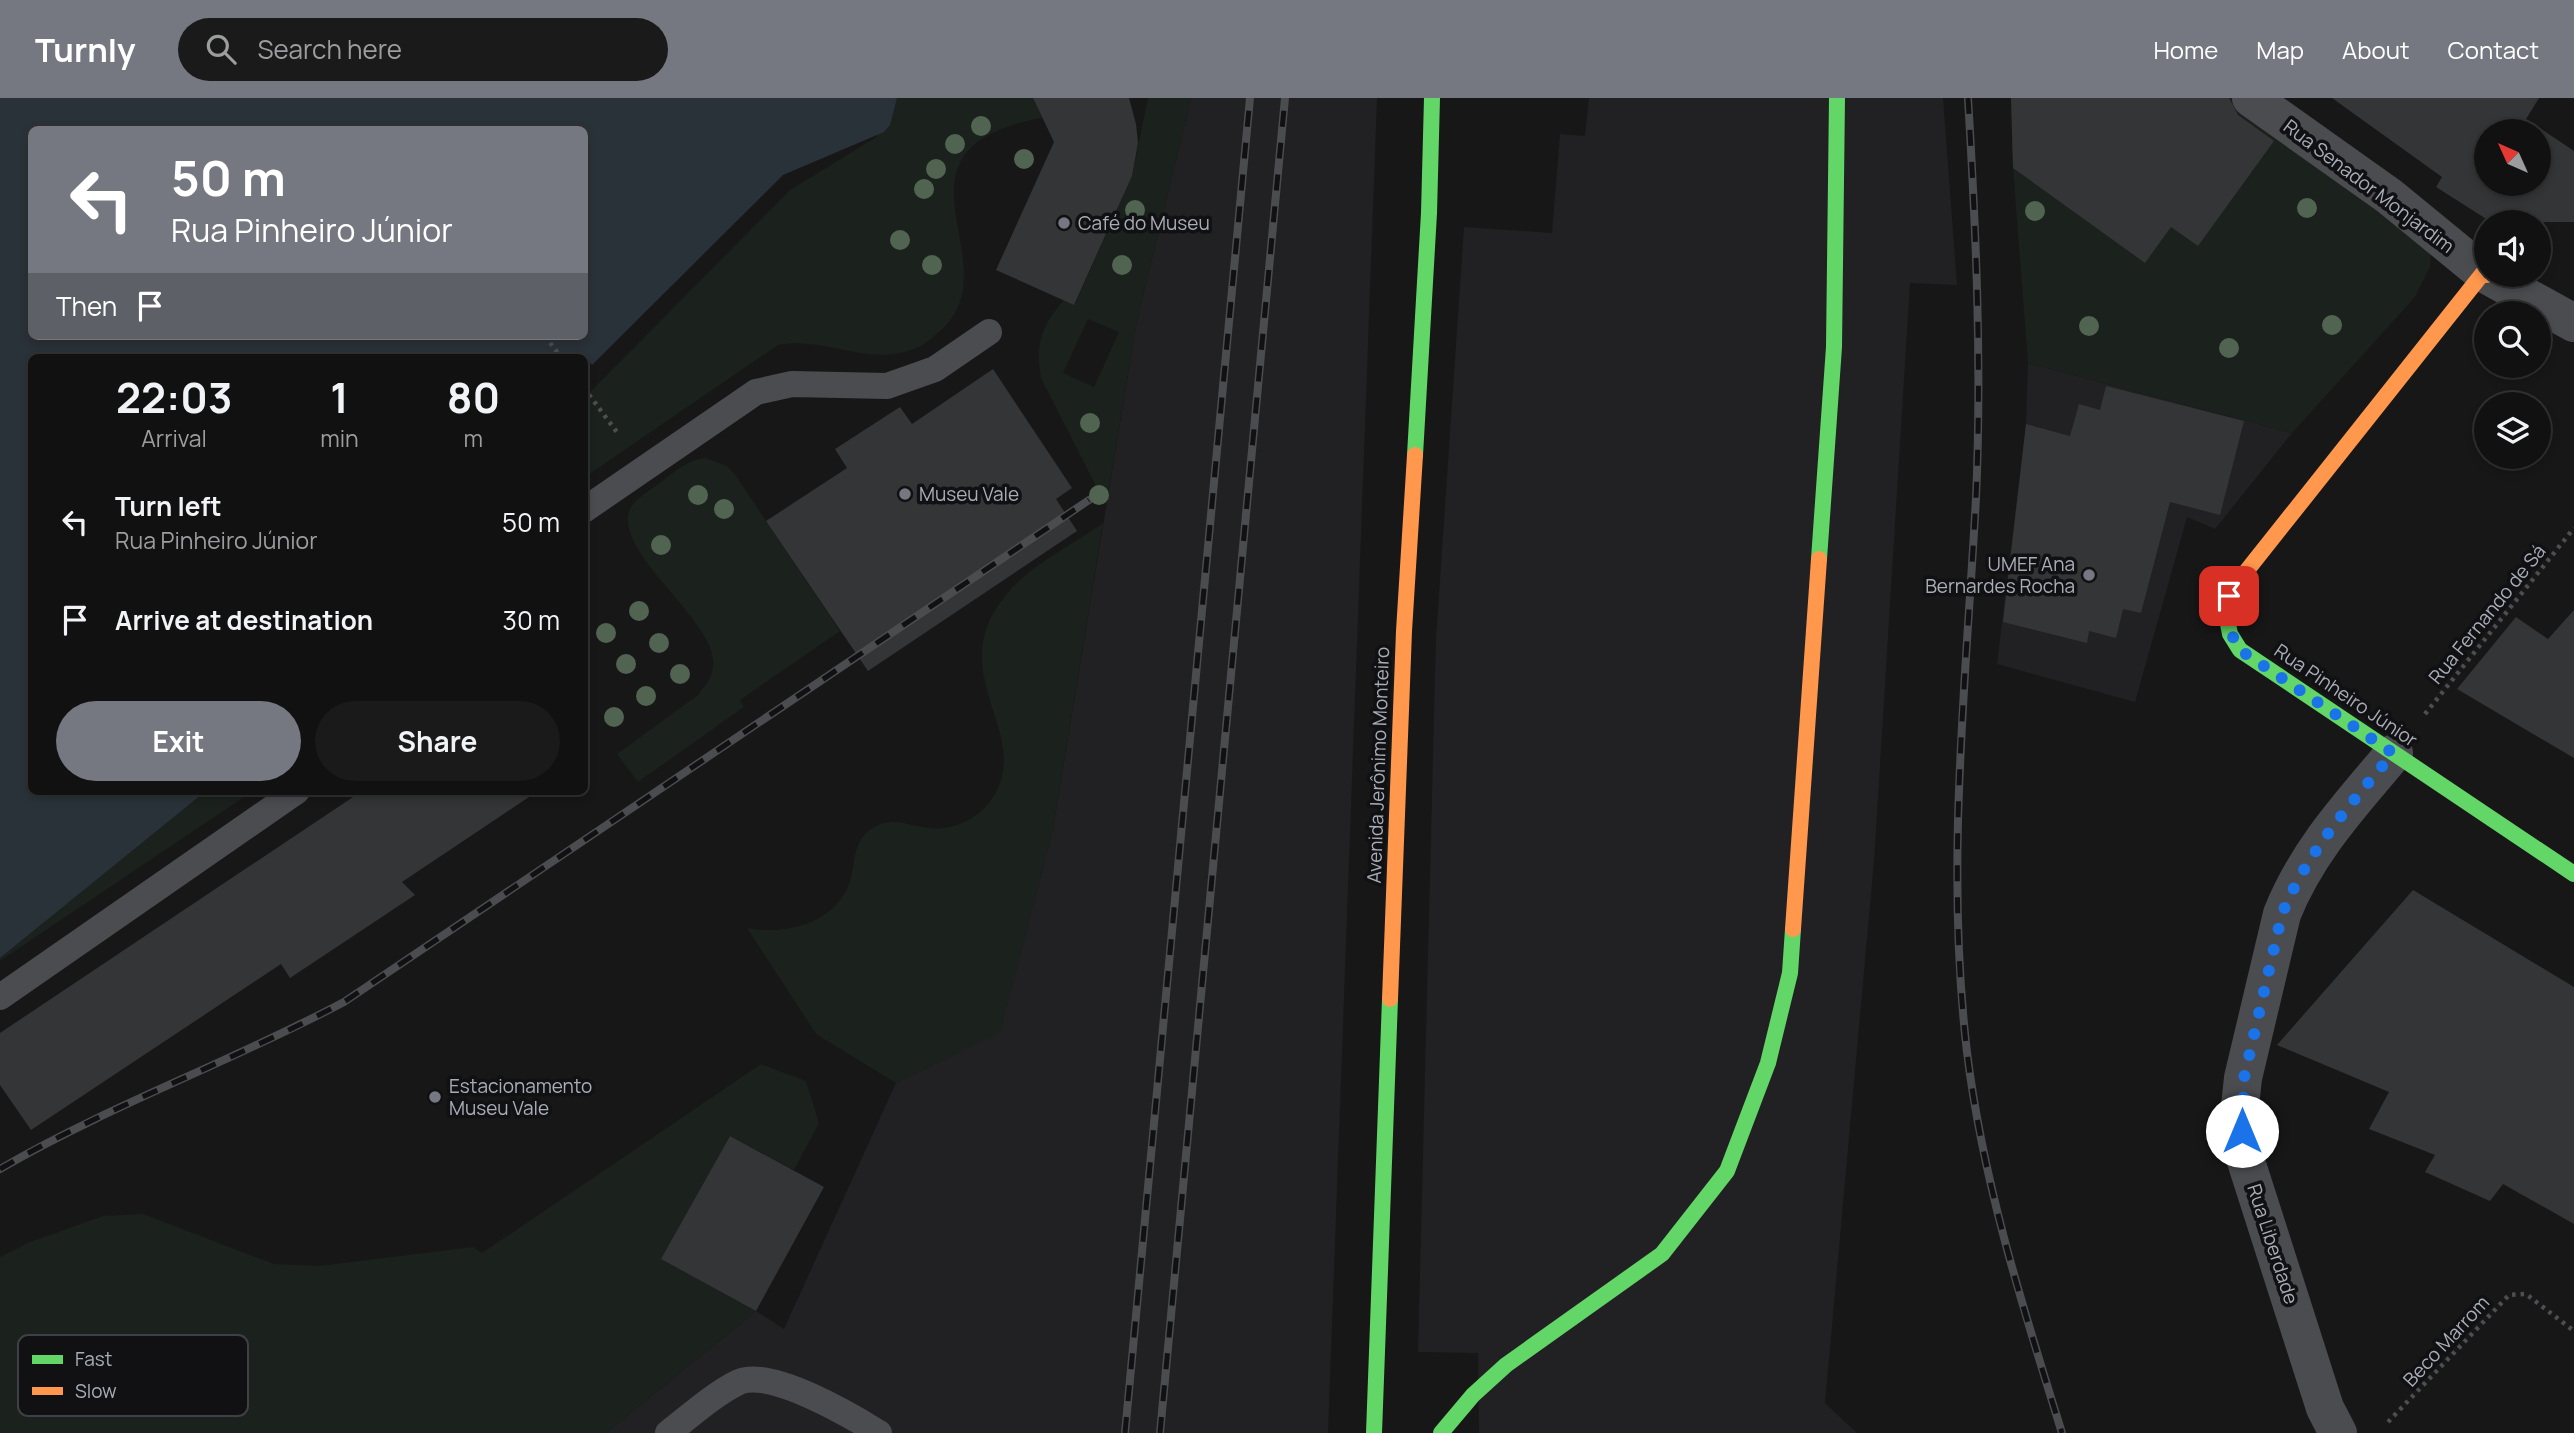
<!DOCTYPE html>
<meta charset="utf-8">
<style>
body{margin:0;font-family:Manrope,sans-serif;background:#1a1a1a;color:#f1f3f6;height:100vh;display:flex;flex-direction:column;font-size:26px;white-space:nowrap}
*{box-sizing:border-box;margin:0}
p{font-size:23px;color:#9c9d9f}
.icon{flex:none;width:38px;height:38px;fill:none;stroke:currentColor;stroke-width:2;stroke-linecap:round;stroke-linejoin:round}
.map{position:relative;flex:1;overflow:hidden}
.drawer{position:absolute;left:28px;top:256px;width:560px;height:441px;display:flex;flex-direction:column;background:#111;border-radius:10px;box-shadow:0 4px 10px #0003,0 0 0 2px #303131}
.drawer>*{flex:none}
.top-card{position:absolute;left:28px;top:28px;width:560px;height:214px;border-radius:10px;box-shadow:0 4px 10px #0003,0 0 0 2px #303131;background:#757880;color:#fff;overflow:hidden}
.needle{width:46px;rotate:315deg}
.buttons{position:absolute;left:2474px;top:21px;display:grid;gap:14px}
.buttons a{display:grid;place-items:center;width:77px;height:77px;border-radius:50%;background:#111;box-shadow:0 4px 10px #0003,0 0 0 2px #303131;font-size:35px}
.pin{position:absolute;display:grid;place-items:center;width:60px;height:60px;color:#fff;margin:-30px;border-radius:14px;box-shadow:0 4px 10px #0006}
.me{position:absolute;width:77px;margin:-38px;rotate:0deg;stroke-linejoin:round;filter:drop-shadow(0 0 5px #0008)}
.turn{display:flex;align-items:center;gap:24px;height:147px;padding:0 28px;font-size:32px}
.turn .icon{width:91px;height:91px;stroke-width:2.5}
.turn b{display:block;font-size:49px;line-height:60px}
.then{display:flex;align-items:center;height:66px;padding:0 28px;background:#0003;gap:14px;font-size:26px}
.eta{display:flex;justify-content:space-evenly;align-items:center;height:119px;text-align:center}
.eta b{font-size:42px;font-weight:700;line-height:49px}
.primary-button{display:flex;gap:14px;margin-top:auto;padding:14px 28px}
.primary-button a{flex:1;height:80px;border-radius:42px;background:#757880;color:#fff;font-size:28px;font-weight:700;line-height:80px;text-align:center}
.primary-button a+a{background:#1a1a1a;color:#f1f3f6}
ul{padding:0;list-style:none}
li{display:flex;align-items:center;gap:21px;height:98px;padding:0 28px}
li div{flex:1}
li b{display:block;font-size:26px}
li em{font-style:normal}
header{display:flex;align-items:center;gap:42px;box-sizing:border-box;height:98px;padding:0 35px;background:#757880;color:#fff}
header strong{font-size:33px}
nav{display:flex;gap:38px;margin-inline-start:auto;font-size:24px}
.search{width:490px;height:63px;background:#1a1a1a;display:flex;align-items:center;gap:18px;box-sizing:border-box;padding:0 24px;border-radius:38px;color:#9c9d9f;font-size:26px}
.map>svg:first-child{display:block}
.built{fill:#212124}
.green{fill:#1b211c;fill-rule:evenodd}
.water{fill:#2a3239;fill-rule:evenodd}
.building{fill:#343537;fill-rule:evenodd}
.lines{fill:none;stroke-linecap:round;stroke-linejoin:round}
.path{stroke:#4d4e52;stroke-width:4.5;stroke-dasharray:3.5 5;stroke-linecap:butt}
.lane{stroke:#4b4c50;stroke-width:26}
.street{stroke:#4b4c50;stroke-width:38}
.fast{stroke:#63d668;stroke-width:16}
.slow{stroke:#ff974d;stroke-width:16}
.rail-casing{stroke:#4b4c4f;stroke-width:8}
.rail{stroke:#111113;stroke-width:5;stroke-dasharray:16;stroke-linecap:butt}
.tree{fill:#506451}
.route{stroke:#1a73e8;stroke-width:12;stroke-dasharray:0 21.6}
.poi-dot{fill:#757880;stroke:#111113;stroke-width:2.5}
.labels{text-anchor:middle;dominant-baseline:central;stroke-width:7;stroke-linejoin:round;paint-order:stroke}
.street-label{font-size:19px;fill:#a8adb8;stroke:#111113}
.poi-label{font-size:19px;fill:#a8adb8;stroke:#111113;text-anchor:start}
.key{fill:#111113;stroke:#3e4045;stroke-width:2}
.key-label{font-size:19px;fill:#a8adb8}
</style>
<header>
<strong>Turnly</strong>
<div class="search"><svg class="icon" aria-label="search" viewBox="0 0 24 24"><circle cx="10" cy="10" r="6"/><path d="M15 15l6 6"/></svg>Search here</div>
<nav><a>Home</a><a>Map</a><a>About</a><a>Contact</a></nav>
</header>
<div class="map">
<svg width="2574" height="1335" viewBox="0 0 2574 1335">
<rect width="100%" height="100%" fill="#171717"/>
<!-- built -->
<path class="built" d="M1191 0H1377L1328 1335H606L756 1213 784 1231 896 985 1000 934 1053 731 1137 222Z
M1589 0H1943L1957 187 1910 185 1874 763 1825 1305 1857 1335H1479L1478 1255 1418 1254 1436 541 1464 129 1552 135 1560 36 1585 38Z
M2028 265 2292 335 2215 431 2187 419 2135 604 1997 566 2026 326Z"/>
<!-- green -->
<path class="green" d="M783 0H1034L1042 20C871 51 1016 167 940 233 932 240 923 248 914 251 866 269 825 238 778 247L585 379V299L790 92 878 38Z
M1148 0H1191L1137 222 1106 408 1041 280C1035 248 1041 227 1064 202L1075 206 1132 78ZM1088 221 1119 234 1094 289 1063 275Z
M2011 0H2238L2431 153 2430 169 2415 199 2292 335 2028 265 2013 70Z
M705 360 727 368 736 378 840 533 740 602 744 609 638 684 617 656 698 597C705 588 712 580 713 568 719 524 612 455 630 411 635 401 646 395 654 389 670 378 685 362 705 360Z
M1103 425 1053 731 1000 935 896 985 816 936 747 830C787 838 843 824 852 775 856 755 855 738 878 727 896 719 912 729 930 730 956 733 984 718 996 694 1030 629 937 571 1012 490 1036 464 1074 446 1103 425Z
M206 693H253L0 863V860Z
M761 966 806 983 819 1025 794 1072 730 1038 662 1161 756 1213 606 1335H0V1159L30 1144 103 1118 143 1116 274 1166 319 1168 473 1149 482 1155Z"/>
<!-- water -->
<path class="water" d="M0 0H897L890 27 884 34 783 77 592 267 585 258 32 259V693H206L0 860ZM32 32H584V238H32Z"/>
<!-- building -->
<path class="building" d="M1033 0H1129L1136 26 1138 45 1132 78 1074 207 996 172 1054 44Z
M2011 0H2229L2238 17 2274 43 2198 148 2171 129 2145 165 2013 70Z
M2332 0H2539L2526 21 2574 53V124H2491L2436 89 2442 79ZM2487 33H2539V86H2487Z
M993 271 1072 390 1056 401 1077 433 868 573 766 423 847 370 835 351 900 309 912 326Z
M2106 288 2244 323 2220 417 2170 404 2141 515 2123 511 2116 540 2089 533 2087 545 2003 524 2026 326 2070 338 2079 306 2100 312Z
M2574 512V660L2457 591 2516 519 2548 541Z
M362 693H538L402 784 415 797 290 880 281 866 31 1032 0 987V935Z
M2413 792 2574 889V1126L2503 1086 2490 1103 2425 1074 2435 1057 2369 1031 2389 994 2277 947Z
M730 1038 824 1089 756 1213 661 1161Z"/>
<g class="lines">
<!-- path -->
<path class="path" d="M545 238 561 259
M584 290 619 337
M2425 616 2574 430
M2388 1324 2509 1197 2526 1196 2574 1233"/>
<!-- lane -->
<path class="lane" d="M584 412 756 294 792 286 887 288 935 271 989 234
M0 899 297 693
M668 1335C690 1318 714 1296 739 1284 770 1270 850 1317 879 1335"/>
<!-- street -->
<path class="street" d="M2251 0 2389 98 2483 175
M2487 177 2574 225
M2338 1335 2325 1310 2244 1057 2240 1008 2243 980 2282 816C2307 753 2351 706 2394 655"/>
<!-- fast -->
<path class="fast" d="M1415 357 1429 115 1432 0
M1819 461 1834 249 1837 0
M2226 516 2230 536 2240 552 2574 776
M1374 1335 1390 901
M1441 1335 1473 1297 1506 1267 1662 1156 1727 1073 1768 965 1790 875 1793 831"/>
<!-- slow -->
<path class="slow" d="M2226 516 2228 503 2237 485 2483 175 2487 177
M1793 831 1819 461
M1390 901 1404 533 1415 357"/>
<defs>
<path id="rail" d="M1968 0C1976 133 1982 266 1976 400 1966 584 1945 769 1967 954 1983 1085 2023 1210 2062 1335
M0 1071C110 1007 231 964 344 904L1089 402
M1125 1335 1250 0
M1160 1335 1285 0"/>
</defs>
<!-- rail casing -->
<use href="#rail" class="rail-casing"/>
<!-- rail -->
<use href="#rail" class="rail"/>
</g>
<!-- trees -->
<g class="tree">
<circle cx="981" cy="28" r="10"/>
<circle cx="955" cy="46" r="10"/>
<circle cx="1024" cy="61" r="10"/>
<circle cx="936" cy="71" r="10"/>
<circle cx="924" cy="91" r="10"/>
<circle cx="2307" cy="110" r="10"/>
<circle cx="1135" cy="112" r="10"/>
<circle cx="2035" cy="113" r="10"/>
<circle cx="900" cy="142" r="10"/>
<circle cx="932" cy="167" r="10"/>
<circle cx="1122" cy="167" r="10"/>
<circle cx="2332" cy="227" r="10"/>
<circle cx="2089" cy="228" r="10"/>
<circle cx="2229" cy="250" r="10"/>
<circle cx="1090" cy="325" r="10"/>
<circle cx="698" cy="397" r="10"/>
<circle cx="1099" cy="397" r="10"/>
<circle cx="724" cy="411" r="10"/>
<circle cx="661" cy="447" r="10"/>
<circle cx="639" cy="513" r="10"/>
<circle cx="606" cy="535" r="10"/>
<circle cx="659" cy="545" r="10"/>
<circle cx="626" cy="566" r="10"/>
<circle cx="680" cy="576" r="10"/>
<circle cx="646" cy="598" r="10"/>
<circle cx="614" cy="619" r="10"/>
</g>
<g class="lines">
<!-- route -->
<path class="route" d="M2229 498 2226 526 2240 552 2393 655C2351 706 2307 754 2282 816L2244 980 2242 1033"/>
</g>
<!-- markers -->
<g class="poi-dot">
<circle cx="1064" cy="125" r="7"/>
<circle cx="905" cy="396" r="7"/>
<circle cx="2089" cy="477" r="7"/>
<circle cx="435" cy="999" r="7"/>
</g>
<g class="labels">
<!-- street labels -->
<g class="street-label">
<text transform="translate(2369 88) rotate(37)">Rua Senador Monjardim</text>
<text transform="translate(2487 516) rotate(-51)">Rua Fernando de Sá</text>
<text transform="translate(2346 597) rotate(34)">Rua Pinheiro Júnior</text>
<text transform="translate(1378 667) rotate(-88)">Avenida Jerônimo Monteiro</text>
<text transform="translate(2273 1146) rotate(72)">Rua Liberdade</text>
<text transform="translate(2446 1243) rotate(-47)">Beco Marrom</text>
</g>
<!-- poi labels -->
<g class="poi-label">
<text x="1078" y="125">Café do Museu</text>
<text x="919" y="396">Museu Vale</text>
<text x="2075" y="466" text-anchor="end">UMEF Ana<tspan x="2075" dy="22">Bernardes Rocha</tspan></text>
<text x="449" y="988">Estacionamento<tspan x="449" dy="22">Museu Vale</tspan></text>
</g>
</g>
<!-- legend -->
<rect x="18" y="1237" width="230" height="81" rx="10" class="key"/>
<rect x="32" y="1257" width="31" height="9" fill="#63d668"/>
<rect x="32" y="1289" width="31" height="8" fill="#ff974d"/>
<g class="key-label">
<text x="75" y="1268">Fast</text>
<text x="75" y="1300">Slow</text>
</g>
</svg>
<div class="buttons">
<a><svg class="needle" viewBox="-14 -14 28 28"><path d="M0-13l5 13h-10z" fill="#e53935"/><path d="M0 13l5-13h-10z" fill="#9c9d9f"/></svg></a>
<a><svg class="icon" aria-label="sound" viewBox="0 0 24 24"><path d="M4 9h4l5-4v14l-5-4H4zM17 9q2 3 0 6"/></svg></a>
<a><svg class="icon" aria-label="search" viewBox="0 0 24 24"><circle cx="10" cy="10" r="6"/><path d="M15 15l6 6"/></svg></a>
<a><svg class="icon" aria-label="layers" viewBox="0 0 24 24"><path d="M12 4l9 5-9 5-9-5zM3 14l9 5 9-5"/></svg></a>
</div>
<div class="pin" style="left:2229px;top:498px;background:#d93025"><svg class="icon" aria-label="arrive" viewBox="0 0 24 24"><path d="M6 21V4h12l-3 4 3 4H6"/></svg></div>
<svg class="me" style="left:2242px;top:1033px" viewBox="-20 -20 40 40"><circle r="19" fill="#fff"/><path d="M0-13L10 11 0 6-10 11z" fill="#1a73e8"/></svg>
<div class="top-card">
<div class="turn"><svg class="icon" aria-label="left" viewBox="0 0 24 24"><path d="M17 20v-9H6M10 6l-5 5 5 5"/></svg><div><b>50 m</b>Rua Pinheiro Júnior</div></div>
<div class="then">Then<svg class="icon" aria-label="arrive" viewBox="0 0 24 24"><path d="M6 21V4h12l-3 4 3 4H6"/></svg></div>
</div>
<section class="drawer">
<div class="eta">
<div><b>22:03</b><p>Arrival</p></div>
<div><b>1</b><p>min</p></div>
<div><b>80</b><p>m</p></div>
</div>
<ul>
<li><svg class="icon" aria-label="left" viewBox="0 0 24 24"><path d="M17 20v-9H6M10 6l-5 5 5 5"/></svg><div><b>Turn left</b><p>Rua Pinheiro Júnior</p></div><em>50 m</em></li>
<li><svg class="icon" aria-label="arrive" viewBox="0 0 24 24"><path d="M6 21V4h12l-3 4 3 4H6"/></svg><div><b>Arrive at destination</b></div><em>30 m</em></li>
</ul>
<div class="primary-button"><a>Exit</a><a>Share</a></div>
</section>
</div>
